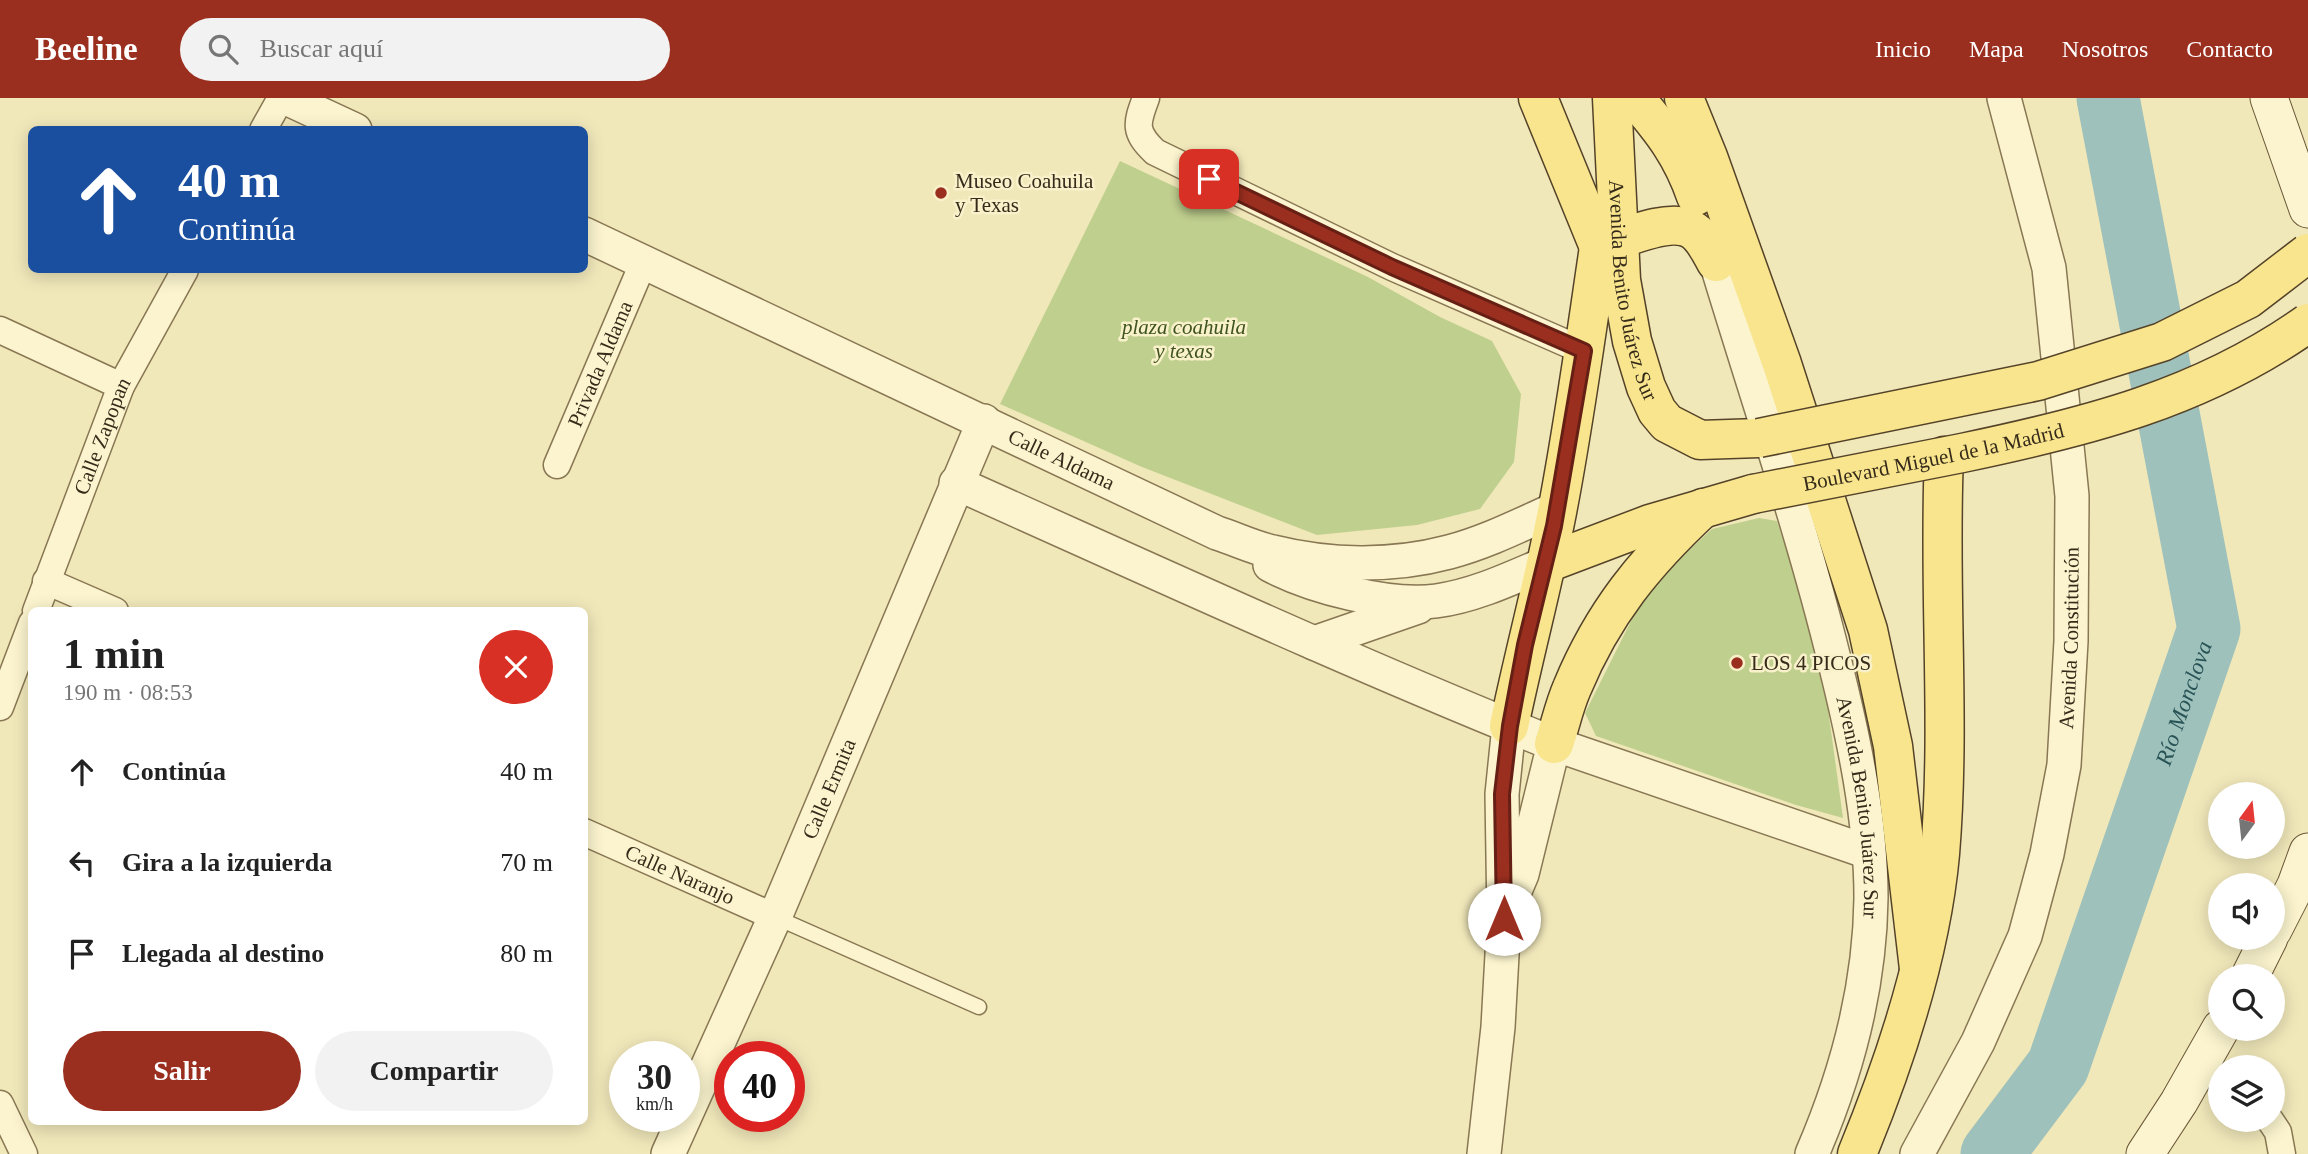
<!DOCTYPE html>
<html lang="es">
<meta charset="utf-8">
<style>
body{margin:0;font-family:Georgia,serif;background:#f2f2f2;color:#222;height:100vh;display:flex;flex-direction:column;font-size:26px;white-space:nowrap}
*{box-sizing:border-box;margin:0}
p{font-size:23px;color:#767676}
.icon{flex:none;width:38px;height:38px;fill:none;stroke:currentColor;stroke-width:2;stroke-linecap:round;stroke-linejoin:round}
.map{position:relative;flex:1;overflow:hidden}
.side{position:absolute;left:28px;top:509px;width:560px;height:518px;display:flex;flex-direction:column;background:#fff;border-radius:10px;box-shadow:0 4px 18px #0003}
.side>*{flex:none}
.hud{position:absolute;left:28px;top:28px;width:560px;height:147px;border-radius:10px;box-shadow:0 4px 18px #0003;background:#1a4fa0;color:#fff;overflow:hidden}
.needle{width:46px;rotate:15deg}
.buttons{position:absolute;left:2208px;top:684px;display:grid;gap:14px}
.buttons a{display:grid;place-items:center;width:77px;height:77px;border-radius:50%;background:#fff;box-shadow:0 4px 18px #0003;font-size:35px}
.speed{position:absolute;left:609px;top:943px;display:flex;gap:14px;font-size:35px;font-weight:700;text-align:center}
.speed>*{display:grid;place-content:center;width:91px;height:91px;border-radius:50%;background:#fff;box-shadow:0 4px 18px #0003;line-height:1}
.speed small{font-size:18px;font-weight:400}
.speed .limit{border:10px solid #d22;background:#fff;color:#111}
.pin{position:absolute;display:grid;place-items:center;width:60px;height:60px;color:#fff;margin:-30px;border-radius:14px;box-shadow:0 4px 10px #0006}
.me{position:absolute;width:77px;margin:-38px;rotate:0deg;stroke-linejoin:round;filter:drop-shadow(0 0 5px #0008)}
.turn{display:flex;align-items:center;gap:24px;height:147px;padding:0 35px;font-size:32px}
.turn .icon{width:91px;height:91px;stroke-width:2.5}
.turn b{display:block;font-size:49px;line-height:60px}
.round{display:grid;place-items:center;flex:none;width:74px;height:74px;border-radius:37px;background:#f2f2f2}
.summary{display:flex;align-items:center;justify-content:space-between;height:119px;padding:0 35px}
h1{font-size:42px;font-weight:700;line-height:52px}
.cta{display:flex;gap:14px;margin-top:auto;padding:14px 35px}
.cta a{flex:1;height:80px;border-radius:42px;background:#9b2f1f;color:#fff;font-size:28px;font-weight:700;line-height:80px;text-align:center}
.cta a+a{background:#f2f2f2;color:#222}
ul{padding:0;list-style:none}
li{display:flex;align-items:center;gap:21px;height:91px;padding:0 35px}
li div{flex:1}
li b{display:block;font-size:26px}
li em{font-style:normal}
header{display:flex;align-items:center;gap:42px;box-sizing:border-box;height:98px;padding:0 35px;background:#9b2f1f;color:#fff}
header strong{font-size:33px}
nav{display:flex;gap:38px;margin-inline-start:auto;font-size:24px}
.search{width:490px;height:63px;background:#f2f2f2;display:flex;align-items:center;gap:18px;box-sizing:border-box;padding:0 24px;border-radius:38px;color:#767676;font-size:26px}
.map>svg:first-child{display:block}
.green{fill:#bfcf8e}
.lines{fill:none;stroke-linecap:round;stroke-linejoin:round}
.river{stroke:#9fc1bb;stroke-width:63}
.service-casing{stroke:#887753;stroke-width:17}
.minor-casing{stroke:#887753;stroke-width:29}
.tertiary-casing{stroke:#887753;stroke-width:36}
.secondary-casing{stroke:#6a5737;stroke-width:39}
.primary-casing{stroke:#554329;stroke-width:41}
.service{stroke:#fbf4ce;stroke-width:14}
.minor{stroke:#fbf4ce;stroke-width:26}
.tertiary{stroke:#fbf4ce;stroke-width:33}
.secondary{stroke:#fbf4ce;stroke-width:37}
.primary{stroke:#f8e58d;stroke-width:38}
.primary-bridge-casing{stroke:#554329;stroke-width:41;stroke-linecap:butt}
.primary-bridge{stroke:#f8e58d;stroke-width:38}
.route-casing{stroke:#651f14;stroke-width:18}
.route{stroke:#9b2f1f;stroke-width:12}
.poi-dot{fill:#9b2f1f;stroke:#f8f1ca;stroke-width:2.5}
.labels{text-anchor:middle;dominant-baseline:central;stroke-width:5;stroke-linejoin:round;paint-order:stroke}
.poi-label{font-size:21px;fill:#362b1a;stroke:#f8f1ca;text-anchor:start}
.street-label{font-size:21px;fill:#362b1a;stroke:#f8f1ca}
.park-label{font-size:21px;font-style:italic;fill:#40541f;stroke:#f8f1ca}
.water-label{font-size:23px;font-style:italic;fill:#285457;stroke:#f8f1ca}
</style>
<header>
<strong>Beeline</strong>
<div class="search"><svg class="icon" aria-label="search" viewBox="0 0 24 24"><circle cx="10" cy="10" r="6"/><path d="M15 15l6 6"/></svg>Buscar aquí</div>
<nav><a>Inicio</a><a>Mapa</a><a>Nosotros</a><a>Contacto</a></nav>
</header>
<div class="map">
<svg width="2308" height="1056" viewBox="0 0 2308 1056">
<rect width="100%" height="100%" fill="#f1e8ba"/>
<!-- green -->
<path class="green" d="M1120 63 1368 179 1440 219 1492 243 1521 296 1514 364 1480 411 1417 427 1317 437 1142 369 1000 306Z
M1759 420 1777 423 1806 512 1824 582 1843 720 1796 707 1596 638 1585 615 1638 509 1680 460 1712 431Z"/>
<g class="lines">
<!-- river -->
<path class="river" id="s1" d="M1992 1056 2058 968 2209 531 2108 0"/>
<defs>
<path id="service" d="M775 819 979 909"/>
<g id="minor">
<path d="M1146 0C1136 26 1134 34 1155 54L1392 169 1584 253"/>
<path d="M263 32 281 0"/>
<path d="M0 232 121 288"/>
<path id="s2" d="M557 367 644 163"/>
<path d="M46 483 115 513"/>
<path id="s3" d="M36 513 121 288 185 172"/>
<path d="M0 609 32 525"/>
<path id="s4" d="M584 734 775 819"/>
<path d="M0 1006 24 1056"/>
<path d="M2270 1022 2278 1034 2282 1056"/>
</g>
<g id="tertiary">
<path d="M286 0 355 32"/>
<path id="s5" d="M584 136 1217 435C1236 441 1254 450 1273 454 1329 468 1393 469 1449 454 1487 444 1522 426 1558 410"/>
<path id="s6" d="M1716 164C1756 297 1802 430 1835 565 1854 641 1871 721 1871 800 1870 889 1847 975 1812 1056"/>
<path d="M956 385C1155 474 1352 565 1554 646L1868 754"/>
<path d="M1270 467C1312 489 1388 509 1436 503 1474 498 1512 480 1547 465"/>
<path d="M1314 545 1418 509"/>
<path d="M1514 795 1522 776 1554 646"/>
<path id="s7" d="M668 1056 775 819 984 323"/>
<path d="M1484 1056 1498 929 1504 821 1502 696 1509 628"/>
<path id="s8" d="M1917 1056 1978 944 2025 838 2047 756 2064 667 2071 543 2072 398 2049 170 2004 0"/>
</g>
<path id="secondary" d="M2269 0 2308 111
M2273 832 2296 787 2308 754
M2250 878 2269 840
M2145 1056 2179 1004 2221 930"/>
<g id="primary">
<path d="M1538 0 1599 149"/>
<path id="s9" d="M1612 0 1621 182 1632 243 1646 289 1657 313 1667 325 1700 342 1759 340"/>
<path d="M1635 0C1663 33 1682 57 1696 98"/>
<path d="M1684 0 1708 59 1782 266 1868 532 1893 648 1919 871"/>
<path d="M1547 465 1650 426 1753 396"/>
<path d="M1509 628C1524 556 1543 486 1557 414 1574 326 1586 237 1599 149 1622 141 1672 117 1694 133 1704 140 1710 153 1716 164"/>
<path d="M1554 646C1560 628 1564 608 1572 590 1603 515 1645 464 1703 410"/>
<path d="M1857 1056C1895 964 1931 855 1940 756 1951 623 1938 491 1944 358"/>
</g>
</defs>
<!-- service casing -->
<use href="#service" class="service-casing"/>
<!-- minor casing -->
<use href="#minor" class="minor-casing"/>
<!-- tertiary casing -->
<use href="#tertiary" class="tertiary-casing"/>
<!-- secondary casing -->
<use href="#secondary" class="secondary-casing"/>
<!-- primary casing -->
<use href="#primary" class="primary-casing"/>
<!-- service -->
<use href="#service" class="service"/>
<!-- minor -->
<use href="#minor" class="minor"/>
<!-- tertiary -->
<use href="#tertiary" class="tertiary"/>
<!-- secondary -->
<use href="#secondary" class="secondary"/>
<!-- primary -->
<use href="#primary" class="primary"/>
<defs>
<g id="primary-bridge">
<path d="M1759 340 2038 283 2162 244 2248 201 2308 155"/>
<path id="s10" d="M1753 396C1823 382 1893 369 1962 355 2087 329 2202 300 2308 225"/>
</g>
</defs>
<!-- primary-bridge casing -->
<use href="#primary-bridge" class="primary-bridge-casing"/>
<!-- primary-bridge -->
<use href="#primary-bridge" class="primary-bridge"/>
</g>
<g class="lines">
<defs>
<path id="route" d="M1209 81 1392 169 1584 253 1554 428 1525 547 1510 628 1502 696 1504 821"/>
</defs>
<!-- route casing -->
<use href="#route" class="route-casing"/>
<!-- route -->
<use href="#route" class="route"/>
</g>
<!-- markers -->
<g class="poi-dot">
<circle cx="941" cy="95" r="7"/>
<circle cx="1737" cy="565" r="7"/>
</g>
<g class="labels">
<!-- poi labels -->
<g class="poi-label">
<text x="955" y="83">Museo Coahuila<tspan x="955" dy="24">y Texas</tspan></text>
<text x="1751" y="565">LOS 4 PICOS</text>
</g>
<!-- street labels -->
<g class="street-label">
<text stroke="none"><textPath href="#s9" startOffset="194">Avenida Benito Juárez Sur</textPath></text>
<text stroke="none"><textPath href="#s2" startOffset="110">Privada Aldama</textPath></text>
<text stroke="none"><textPath href="#s3" startOffset="187">Calle Zapopan</textPath></text>
<text stroke="none"><textPath href="#s10" startOffset="184">Boulevard Miguel de la Madrid</textPath></text>
<text stroke="none"><textPath href="#s5" startOffset="528">Calle Aldama</textPath></text>
<text stroke="none"><textPath href="#s8" startOffset="546">Avenida Constitución</textPath></text>
<text stroke="none"><textPath href="#s7" startOffset="399">Calle Ermita</textPath></text>
<text stroke="none"><textPath href="#s6" startOffset="565">Avenida Benito Juárez Sur</textPath></text>
<text stroke="none"><textPath href="#s4" startOffset="105">Calle Naranjo</textPath></text>
</g>
<!-- park labels -->
<g class="park-label">
<text x="1184" y="229">plaza coahuila<tspan x="1184" dy="24">y texas</tspan></text>
</g>
<!-- water labels -->
<g class="water-label">
<text stroke="none"><textPath href="#s1" startOffset="494">Río Monclova</textPath></text>
</g>
</g>
</svg>
<div class="buttons">
<a><svg class="needle" viewBox="-14 -14 28 28"><path d="M0-13l5 13h-10z" fill="#e53935"/><path d="M0 13l5-13h-10z" fill="#767676"/></svg></a>
<a><svg class="icon" aria-label="sound" viewBox="0 0 24 24"><path d="M4 9h4l5-4v14l-5-4H4zM17 9q2 3 0 6"/></svg></a>
<a><svg class="icon" aria-label="search" viewBox="0 0 24 24"><circle cx="10" cy="10" r="6"/><path d="M15 15l6 6"/></svg></a>
<a><svg class="icon" aria-label="layers" viewBox="0 0 24 24"><path d="M12 4l9 5-9 5-9-5zM3 14l9 5 9-5"/></svg></a>
</div>
<div class="speed"><div>30<small>km/h</small></div><div class="limit">40</div></div>
<div class="pin" style="left:1209px;top:81px;background:#d93025"><svg class="icon" aria-label="arrive" viewBox="0 0 24 24"><path d="M6 21V4h12l-3 4 3 4H6"/></svg></div>
<svg class="me" style="left:1504px;top:821px" viewBox="-20 -20 40 40"><circle r="19" fill="#fff"/><path d="M0-13L10 11 0 6-10 11z" fill="#9b2f1f"/></svg>
<div class="hud">
<div class="turn"><svg class="icon" aria-label="ahead" viewBox="0 0 24 24"><path d="M12 20V5M6 11l6-6 6 6"/></svg><div><b>40 m</b>Continúa</div></div>
</div>
<section class="side">
<div class="summary"><div><h1>1 min</h1><p>190 m · 08:53</p></div><a class="round" style="background:#d93025;color:#fff"><svg class="icon" aria-label="close" viewBox="0 0 24 24"><path d="M6 6l12 12M18 6L6 18"/></svg></a></div>
<ul>
<li><svg class="icon" aria-label="ahead" viewBox="0 0 24 24"><path d="M12 20V5M6 11l6-6 6 6"/></svg><div><b>Continúa</b></div><em>40 m</em></li>
<li><svg class="icon" aria-label="left" viewBox="0 0 24 24"><path d="M17 20v-9H6M10 6l-5 5 5 5"/></svg><div><b>Gira a la izquierda</b></div><em>70 m</em></li>
<li><svg class="icon" aria-label="arrive" viewBox="0 0 24 24"><path d="M6 21V4h12l-3 4 3 4H6"/></svg><div><b>Llegada al destino</b></div><em>80 m</em></li>
</ul>
<div class="cta"><a>Salir</a><a>Compartir</a></div>
</section>
</div>
